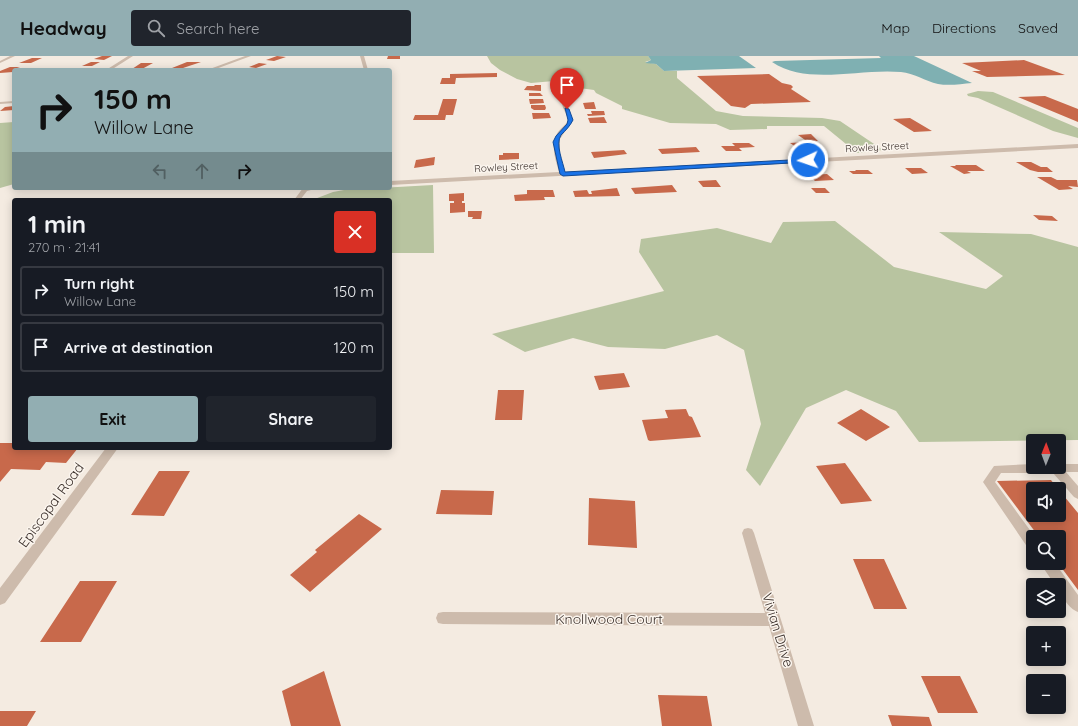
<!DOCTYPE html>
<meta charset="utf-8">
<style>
body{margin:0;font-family:Quicksand,sans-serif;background:#20242c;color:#f1f3f6;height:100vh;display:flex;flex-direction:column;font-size:15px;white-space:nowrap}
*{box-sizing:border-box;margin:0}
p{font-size:13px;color:#9ea1a6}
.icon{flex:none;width:22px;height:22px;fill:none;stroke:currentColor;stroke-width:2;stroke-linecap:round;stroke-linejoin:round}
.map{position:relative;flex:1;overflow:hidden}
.sheet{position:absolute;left:12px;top:142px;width:380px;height:252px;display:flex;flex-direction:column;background:#171b24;border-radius:4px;box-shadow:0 2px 10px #0003}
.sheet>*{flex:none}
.hud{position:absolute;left:12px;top:12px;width:380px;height:122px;border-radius:4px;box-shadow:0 2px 10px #0003;background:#92aeb2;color:#111;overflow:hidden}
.needle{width:26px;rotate:1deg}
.buttons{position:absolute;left:1026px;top:378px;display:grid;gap:8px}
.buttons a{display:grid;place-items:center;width:40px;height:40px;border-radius:4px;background:#171b24;box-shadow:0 2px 10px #0003;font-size:20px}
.pin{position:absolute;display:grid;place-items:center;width:34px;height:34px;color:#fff;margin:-41px -17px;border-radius:50% 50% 50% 0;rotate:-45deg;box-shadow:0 0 4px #0007}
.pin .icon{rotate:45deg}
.me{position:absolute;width:44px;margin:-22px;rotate:267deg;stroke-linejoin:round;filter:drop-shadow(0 0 3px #0008)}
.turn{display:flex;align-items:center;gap:14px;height:84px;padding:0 16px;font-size:18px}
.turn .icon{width:52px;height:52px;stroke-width:2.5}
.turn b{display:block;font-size:28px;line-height:34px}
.lanes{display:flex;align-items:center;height:38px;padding:0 16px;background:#0003;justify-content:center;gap:20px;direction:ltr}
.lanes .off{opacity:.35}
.round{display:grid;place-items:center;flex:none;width:42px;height:42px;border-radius:4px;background:#20242c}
.summary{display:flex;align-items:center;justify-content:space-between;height:68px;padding:0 16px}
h1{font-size:24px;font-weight:700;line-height:30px}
.cta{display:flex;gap:8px;margin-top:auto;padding:8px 16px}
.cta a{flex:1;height:46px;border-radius:4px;background:#92aeb2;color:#111;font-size:16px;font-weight:700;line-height:46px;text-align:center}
.cta a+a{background:#20242c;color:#f1f3f6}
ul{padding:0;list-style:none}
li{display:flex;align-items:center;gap:12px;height:50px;margin:0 8px 6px;padding:0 8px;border:2px solid #363941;border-radius:4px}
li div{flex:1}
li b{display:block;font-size:15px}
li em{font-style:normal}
header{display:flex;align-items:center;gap:24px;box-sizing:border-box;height:56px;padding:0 20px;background:#92aeb2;color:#111}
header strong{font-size:19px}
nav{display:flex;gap:22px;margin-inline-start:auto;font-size:14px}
.search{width:280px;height:36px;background:#20242c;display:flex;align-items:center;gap:10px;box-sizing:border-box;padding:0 14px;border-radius:4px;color:#9ea1a6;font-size:15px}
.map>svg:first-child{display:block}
.green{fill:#b8c4a0}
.water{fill:#7fb0b2}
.building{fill:#c8694b}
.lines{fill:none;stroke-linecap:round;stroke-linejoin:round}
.minor{fill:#cdbbac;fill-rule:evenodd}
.route{fill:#1a73e8;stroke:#114b97}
.labels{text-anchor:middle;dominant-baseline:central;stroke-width:3;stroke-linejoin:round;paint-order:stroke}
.far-street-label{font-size:10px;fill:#3b302b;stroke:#fbf5ee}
.near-street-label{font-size:14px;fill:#3b302b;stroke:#fbf5ee}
</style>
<header>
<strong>Headway</strong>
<div class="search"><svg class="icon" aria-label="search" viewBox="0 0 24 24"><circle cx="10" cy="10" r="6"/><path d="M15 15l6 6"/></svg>Search here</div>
<nav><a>Map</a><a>Directions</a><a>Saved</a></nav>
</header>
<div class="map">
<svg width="1078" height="670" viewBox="0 0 1078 670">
<rect width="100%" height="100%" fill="#f4ebe1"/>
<!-- green -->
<path class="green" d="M487 0H648L651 4 645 6 656 8 664 15H677V22L716 55 743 60 822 62 840 65 883 94 857 97 824 70H767V73L730 74 716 68 670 67 622 53V50L596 37 594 34 572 31 554 25 531 27 517 23 500 14 491 7Z
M978 35 993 36 1078 72V82L1053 75 978 42 968 40 967 38Z
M14 66V128L0 132V67Z
M433 129 434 197H390V144H312L333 136 344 134Z
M835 165 894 211 986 233 1003 220 939 176 1031 178 1078 191V384L919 386 896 355 846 334 806 352 760 430 746 414 761 368 744 294 717 279 665 293 608 291 573 282 525 296 492 278 664 235 639 196 641 183 717 172 771 187 783 166Z"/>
<!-- water -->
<path class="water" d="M648 0H739L756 12 664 15 656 8 645 7 651 4Z
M879 0H914L972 27C961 28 949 30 938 28 925 25 914 17 901 16 859 12 808 30 772 6L775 5 881 2Z"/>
<!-- building -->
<path class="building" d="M102 0H112L104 4 94 3Z
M277 0 286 1 274 5 266 4Z
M388 0H400V3H387Z
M32 2H42L31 7H19Z
M1024 4 1065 19 987 21 972 15H981L962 7Z
M91 6H100L92 10H82Z
M187 6H201L183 12H172Z
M141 7H153L142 13H132Z
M259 7 267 8 256 12 249 11Z
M10 11H20L14 13 13 16 0 17V15Z
M497 17V21L456 22 455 28H440L442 22H450V18Z
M769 18 782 27 791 29 793 31 791 33 811 46 751 48 745 52 731 50 697 20Z
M535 29H541V35L524 34 527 30H534Z
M529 37H540L543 40H529Z
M1045 40 1078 53V66L1018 41Z
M443 43H457L453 59H446L445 64H413L415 59H438Z
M529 43H543L544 47 530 48Z
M594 46 596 53H585L583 47Z
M531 49H545L546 52 545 54H534L531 52Z
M14 50V54L0 55 5 51Z
M591 55H604L605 59 588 60 587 58H592Z
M532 57H549L551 62 533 63Z
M604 61 607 67H590L588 62Z
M910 62 932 75 914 76 893 63Z
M811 78 818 85 808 86 798 79Z
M806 86 811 91H796L790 87Z
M732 87H749L755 91 739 92 742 95H726L721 90H735Z
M696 91 700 96 662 98 658 93Z
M624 94 627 98 594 102 591 96Z
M503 97H519V103L499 104V99H503Z
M435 101 434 109 414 112 416 104Z
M1016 106H1031L1041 111H1047L1053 116H1038L1030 114Z
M955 109H976L985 115H967L971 117 964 118 950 110H956Z
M905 112H921L928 117 912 118Z
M855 114H868L873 118H853L849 115H856Z
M827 118 834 124 815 125 809 119Z
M1037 121H1051L1057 124H1077L1078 131 1068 130 1073 133 1059 134Z
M716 124 721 131H703L698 125Z
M672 129 677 136 635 138 631 132Z
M617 132 620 140 575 141 573 135 587 134 589 138H592L591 135Z
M811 132H825L830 137H816Z
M527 134H553L555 141H544L545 144 515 145 514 139 527 138Z
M464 137V145H462V147H465V156L450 157V147H454V145H449V138Z
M468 155H482L481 163H472L473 161H468Z
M1033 159 1052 160 1058 165 1039 164Z
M624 317 630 331 599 334 594 320Z
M498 334H524L522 364H495Z
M686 353 689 360 692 361 701 381 650 385 648 384 642 364 668 362 665 354Z
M861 353 890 371 866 385 837 367Z
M0 387H14V392H78L66 407 46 406 40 414 11 413 0 426Z
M845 407 872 445 841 448 816 410Z
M159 415H190L164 460 131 459Z
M1051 424 1058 433H1033V459H1059V434L1078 457V534L1058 507 1059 481H1039L997 425Z
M441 434 494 435 492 459 436 458Z
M589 442 635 445 637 492 588 489Z
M359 458 382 473 310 536 290 519 317 496 315 494Z
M853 503H884L907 553H874Z
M80 525H117L81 586H40Z
M324 615 341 670H291L282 635Z
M921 620H960L978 657H938Z
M658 639 707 640 712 670H662Z
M0 655H36L27 670H0Z
M888 659 929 661 932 670H892Z"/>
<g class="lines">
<!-- minor -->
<path class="minor" d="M10 0H15L0 7V5Z
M128 0H133L111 14H106Z
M245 0H251L213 14H207Z
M360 0H364L368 14H364Z
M566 34 570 35C562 44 569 54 573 64L560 83V98L565 116 1078 88V92L390 129V125L559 116C555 103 550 88 558 76 561 72 566 68 569 64 564 54 557 43 566 34Z
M14 45V47L0 48V46Z
M303 132H319L307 135 300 144H294Z
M106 392H118L5 547 0 549V532Z
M1033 408V411H1059V408H1078V416H1066L1078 430V443L1074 441 1053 417H1001L995 426 1035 481H1033V493L1028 492 983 426 994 410Z
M748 472 752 473 754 477 814 670H798L769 570 443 568 438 567 436 562 438 557 443 556 765 557 742 477 744 473Z
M1040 507H1055L1078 539V556C1069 553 1059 538 1059 529H1055Z"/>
</g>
<!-- route -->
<path class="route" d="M565 52 569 53 573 64C570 70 566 74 561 79 555 88 563 106 565 116L808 103 811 104 808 106 563 120 560 118 553 86 556 80 567 68 568 64Z"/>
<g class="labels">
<!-- far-street labels -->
<g class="far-street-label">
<text transform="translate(877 91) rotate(-3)">Rowley Street</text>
<text transform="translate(506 111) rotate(-3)">Rowley Street</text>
</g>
<!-- near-street labels -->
<g class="near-street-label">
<text transform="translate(51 449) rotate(-54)">Episcopal Road</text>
<text x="609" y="563">Knollwood Court</text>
<text transform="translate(778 574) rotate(73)">Vivian Drive</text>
</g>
</g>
</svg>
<div class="buttons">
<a><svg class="needle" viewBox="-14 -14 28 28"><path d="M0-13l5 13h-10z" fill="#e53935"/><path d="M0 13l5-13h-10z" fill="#9ea1a6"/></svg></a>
<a><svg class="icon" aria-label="sound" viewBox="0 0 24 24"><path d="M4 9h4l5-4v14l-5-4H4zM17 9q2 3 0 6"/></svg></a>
<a><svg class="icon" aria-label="search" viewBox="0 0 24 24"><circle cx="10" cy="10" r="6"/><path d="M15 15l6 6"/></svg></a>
<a><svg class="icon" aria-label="layers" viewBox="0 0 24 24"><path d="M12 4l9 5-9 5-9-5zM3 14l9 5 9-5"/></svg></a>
<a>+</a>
<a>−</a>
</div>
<div class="pin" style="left:567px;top:53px;background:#d93025"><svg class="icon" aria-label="arrive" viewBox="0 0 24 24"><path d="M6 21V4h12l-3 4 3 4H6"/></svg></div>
<svg class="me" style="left:808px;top:104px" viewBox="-20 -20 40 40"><circle r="17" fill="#1a73e8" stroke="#fff" stroke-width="3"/><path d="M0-11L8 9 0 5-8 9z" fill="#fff"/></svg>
<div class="hud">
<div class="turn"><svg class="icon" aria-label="right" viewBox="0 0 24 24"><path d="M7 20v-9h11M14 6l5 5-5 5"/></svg><div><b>150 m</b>Willow Lane</div></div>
<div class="lanes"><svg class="icon off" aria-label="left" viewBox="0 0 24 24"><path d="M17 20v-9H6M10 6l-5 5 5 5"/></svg><svg class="icon off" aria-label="ahead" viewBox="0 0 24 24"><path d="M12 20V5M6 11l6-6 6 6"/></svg><svg class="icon" aria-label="right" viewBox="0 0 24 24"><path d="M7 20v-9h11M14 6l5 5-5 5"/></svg></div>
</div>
<section class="sheet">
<div class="summary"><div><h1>1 min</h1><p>270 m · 21:41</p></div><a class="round" style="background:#d93025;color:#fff"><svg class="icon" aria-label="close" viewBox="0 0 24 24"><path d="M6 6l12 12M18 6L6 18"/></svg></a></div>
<ul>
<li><svg class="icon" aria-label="right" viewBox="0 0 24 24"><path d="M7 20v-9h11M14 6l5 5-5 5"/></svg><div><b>Turn right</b><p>Willow Lane</p></div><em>150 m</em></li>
<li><svg class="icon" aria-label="arrive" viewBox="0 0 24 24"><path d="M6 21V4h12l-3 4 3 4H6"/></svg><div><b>Arrive at destination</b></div><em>120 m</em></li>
</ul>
<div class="cta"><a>Exit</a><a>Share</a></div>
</section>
</div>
